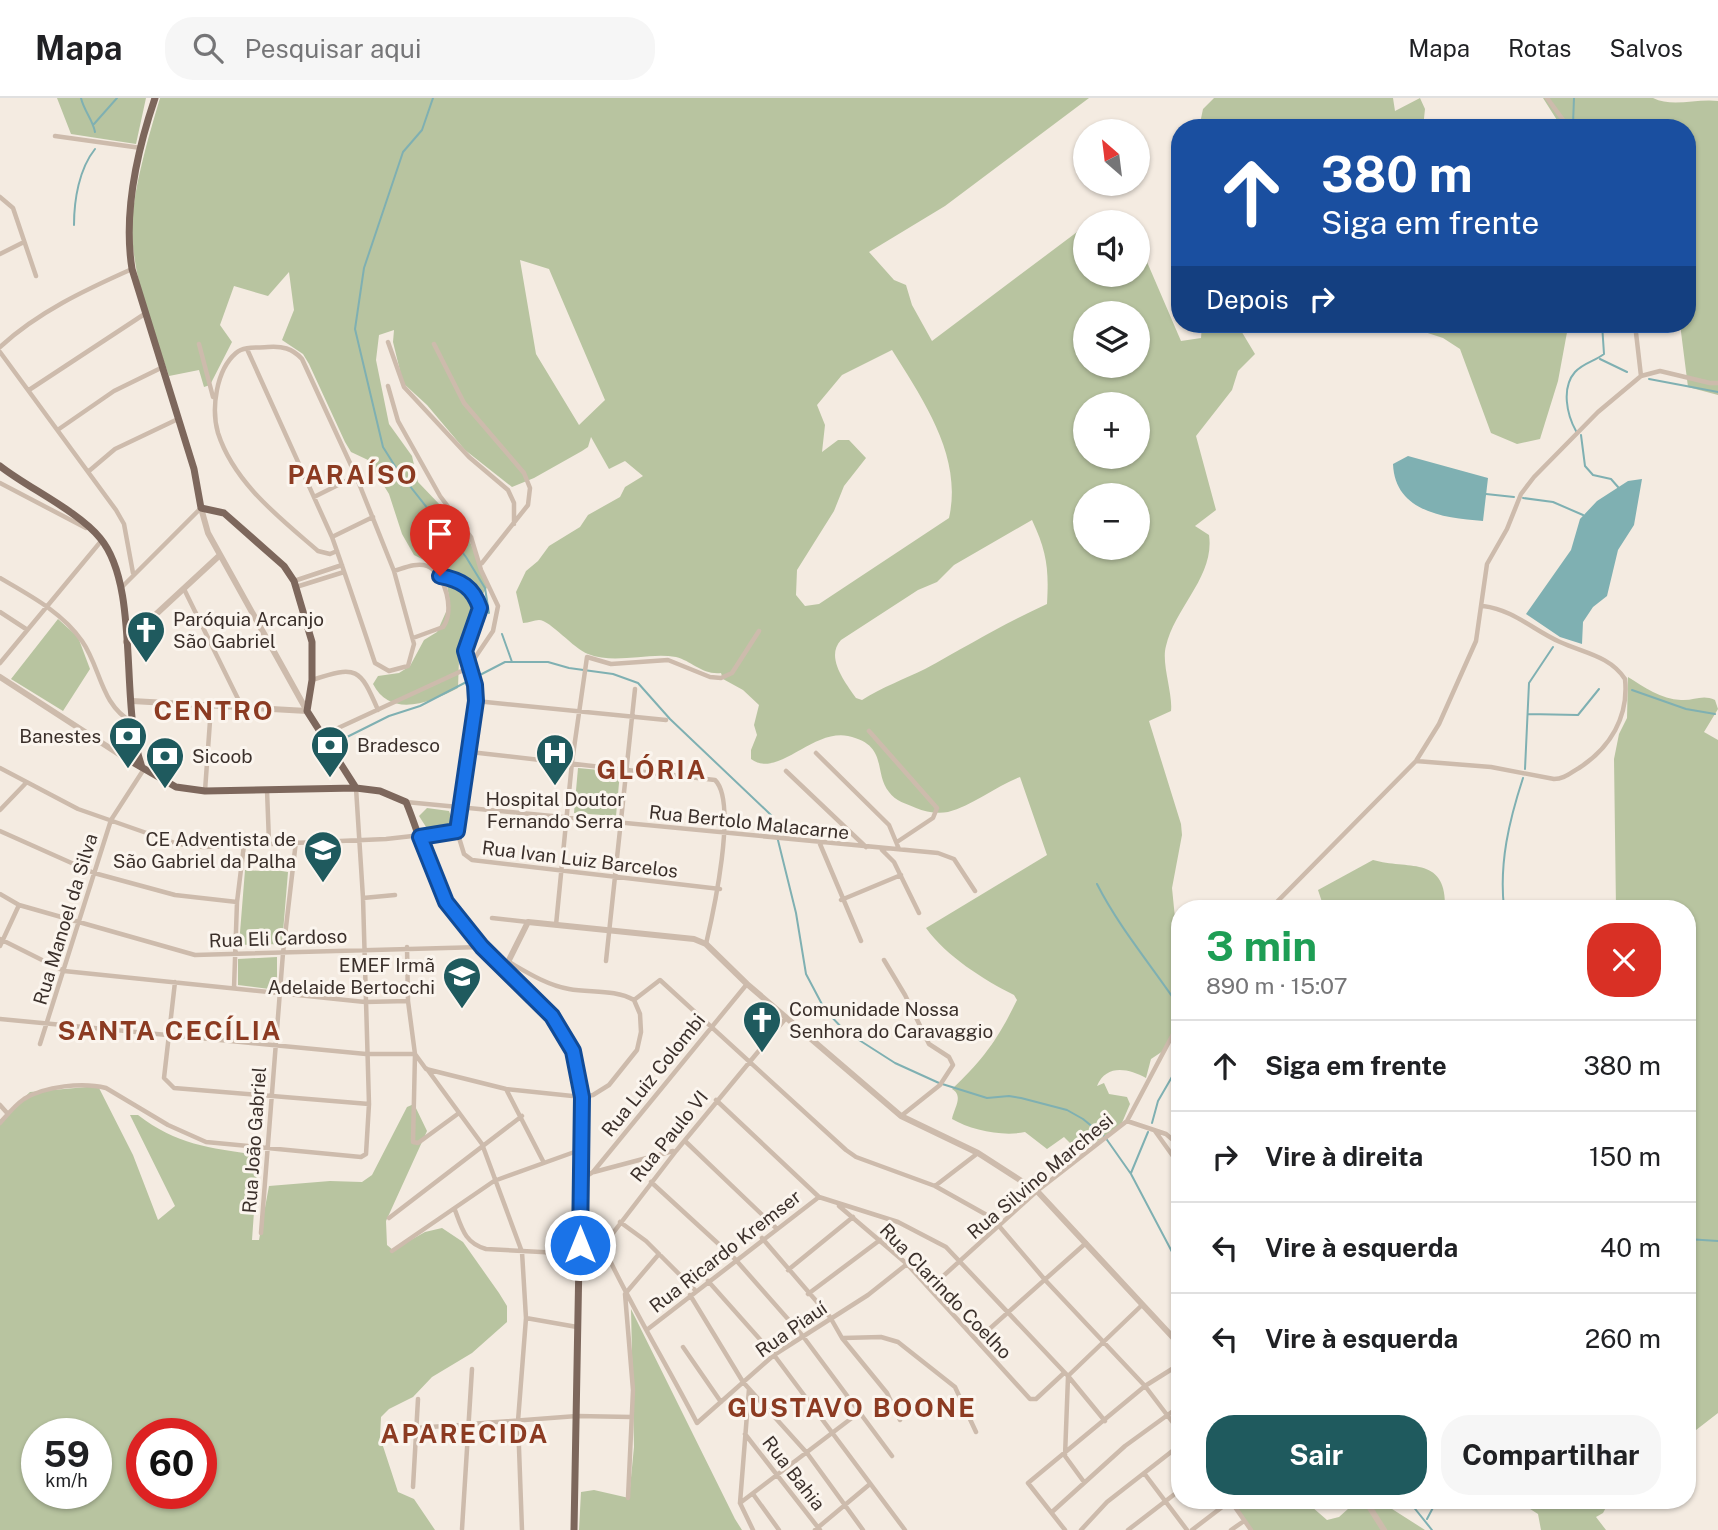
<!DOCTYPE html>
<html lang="pt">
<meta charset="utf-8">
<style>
body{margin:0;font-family:"Public Sans",sans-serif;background:#f6f6f6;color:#202124;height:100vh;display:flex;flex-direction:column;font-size:26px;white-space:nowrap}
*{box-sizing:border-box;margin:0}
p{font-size:23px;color:#757577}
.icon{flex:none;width:38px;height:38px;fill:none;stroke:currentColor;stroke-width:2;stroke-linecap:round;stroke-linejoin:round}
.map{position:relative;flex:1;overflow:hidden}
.side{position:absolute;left:1171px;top:802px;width:525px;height:609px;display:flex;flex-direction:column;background:#fff;border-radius:28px;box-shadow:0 2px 5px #0004}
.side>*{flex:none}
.guide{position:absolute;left:1171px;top:21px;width:525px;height:214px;border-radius:28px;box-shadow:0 2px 5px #0004;background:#1a4fa0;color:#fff;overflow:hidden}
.needle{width:46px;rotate:332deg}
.tools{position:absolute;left:1073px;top:21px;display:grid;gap:14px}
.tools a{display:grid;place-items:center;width:77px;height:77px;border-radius:50%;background:#fff;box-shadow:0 2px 5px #0004;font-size:35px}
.speed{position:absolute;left:21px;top:1320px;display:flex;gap:14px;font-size:35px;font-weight:700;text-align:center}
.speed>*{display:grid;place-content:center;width:91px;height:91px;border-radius:50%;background:#fff;box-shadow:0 2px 5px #0004;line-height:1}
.speed small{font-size:18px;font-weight:400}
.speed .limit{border:10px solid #d22;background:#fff;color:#111}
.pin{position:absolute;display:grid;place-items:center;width:60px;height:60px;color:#fff;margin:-72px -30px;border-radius:50% 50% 50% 0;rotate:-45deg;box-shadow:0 0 7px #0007}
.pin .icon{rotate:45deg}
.me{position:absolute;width:77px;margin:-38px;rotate:0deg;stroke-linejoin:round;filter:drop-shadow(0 0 5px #0008)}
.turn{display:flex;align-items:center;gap:24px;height:147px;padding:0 35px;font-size:32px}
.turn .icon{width:91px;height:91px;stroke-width:2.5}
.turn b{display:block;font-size:49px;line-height:60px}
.then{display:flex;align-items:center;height:66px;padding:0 35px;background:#0003;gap:14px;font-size:26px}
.round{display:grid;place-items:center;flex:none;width:74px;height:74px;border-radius:28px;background:#f6f6f6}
.headline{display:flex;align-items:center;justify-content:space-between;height:119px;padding:0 35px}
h1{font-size:42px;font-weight:700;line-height:52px;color:#1e9e55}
.button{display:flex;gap:14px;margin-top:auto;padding:14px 35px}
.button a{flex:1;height:80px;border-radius:28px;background:#1f5a5e;color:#fff;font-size:28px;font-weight:700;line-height:80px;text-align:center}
.button a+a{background:#f6f6f6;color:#202124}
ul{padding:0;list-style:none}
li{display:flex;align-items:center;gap:21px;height:91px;padding:0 35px;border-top:2px solid #e0e0e0}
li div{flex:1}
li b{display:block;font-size:26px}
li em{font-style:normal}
header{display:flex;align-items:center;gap:42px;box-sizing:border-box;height:98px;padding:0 35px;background:#fff;border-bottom:2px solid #e0e0e0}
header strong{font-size:33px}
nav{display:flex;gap:38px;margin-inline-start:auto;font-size:24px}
.search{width:490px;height:63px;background:#f6f6f6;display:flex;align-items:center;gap:18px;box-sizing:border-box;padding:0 24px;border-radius:28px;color:#757577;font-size:26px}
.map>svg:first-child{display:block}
.green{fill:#b8c4a0;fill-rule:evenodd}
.water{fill:#7fb0b2}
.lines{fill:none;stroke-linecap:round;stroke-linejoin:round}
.stream{stroke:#7fb0b2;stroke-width:2}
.minor{stroke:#cdbbac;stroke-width:4.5}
.tertiary{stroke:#cdbbac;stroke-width:6}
.primary{stroke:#7d675c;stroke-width:7}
.route-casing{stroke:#114b97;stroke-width:18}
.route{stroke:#1a73e8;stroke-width:12}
.labels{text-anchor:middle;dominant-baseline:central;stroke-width:6;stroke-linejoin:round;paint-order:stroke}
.poi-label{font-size:19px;fill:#3b302b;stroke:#fbf5ee;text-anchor:start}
.street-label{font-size:19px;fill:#3b302b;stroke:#fbf5ee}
.district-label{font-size:26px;font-weight:bold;letter-spacing:2px;fill:#8c3b22;stroke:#fbf5ee}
</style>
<header>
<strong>Mapa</strong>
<div class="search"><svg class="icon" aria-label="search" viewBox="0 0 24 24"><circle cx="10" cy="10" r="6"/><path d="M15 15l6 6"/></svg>Pesquisar aqui</div>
<nav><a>Mapa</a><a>Rotas</a><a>Salvos</a></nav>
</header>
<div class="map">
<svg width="1718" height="1432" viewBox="0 0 1718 1432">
<rect width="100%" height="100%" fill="#f4ebe1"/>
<!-- green -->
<path class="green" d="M57 0H146L136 46 71 36Z
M160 0H1089L945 108 869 154 894 182 906 187 912 207 932 243 1085 128V177H1138V143L1181 243 1201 240 1202 226H1237L1255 256 1238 273 1232 292 1196 338 1216 412 1195 428 1209 437C1215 478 1175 509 1166 548 1161 565 1173 595 1171 613L1149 623 1181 726 1182 737 1172 790 1179 860V919L1166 951 1151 961 1146 980C1128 970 1106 966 1097 988L1104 985 1109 996 1127 999 1130 1006 1121 1027 1080 1055 1064 1039 1047 1051 1025 1034C1003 1039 971 1032 952 1021 954 1010 964 998 952 991 983 962 998 941 1017 902L1014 897C984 882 946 858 926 830L1047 757 1020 679C996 688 972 708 948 714 938 716 925 714 916 710 907 706 895 703 889 694 873 674 889 647 848 638 812 631 778 681 751 661V652L757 637 754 627 759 607 743 592 723 581 721 575C702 577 692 563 676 559 647 554 616 567 588 556 574 551 550 522 539 522 534 522 529 525 523 525L516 494 526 473 538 463 549 448 580 429 588 417 620 399 625 389 643 378 625 363 609 371 591 339 588 349 582 353 534 380 512 389 465 352 427 307 403 285 393 244 394 232 379 237 376 262 389 326 412 358 418 384 466 434 488 488 479 502 472 531 459 561 458 590C431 604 391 621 373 586L378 578 399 575 410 568 424 542 437 534 450 505 446 482 440 470 414 457 402 436 389 396 368 362 351 354 345 344 309 266 303 256 282 242 294 212 289 174 268 198 234 188 220 227 232 244 210 287 204 289 199 272 169 278C153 231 133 182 132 132 132 94 149 37 160 0ZM520 162 549 171 605 302 579 327 536 256ZM1085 215H1138V268H1085ZM892 252C923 302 963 358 949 420L819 506 805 508 796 497 797 472 834 413 844 388 866 360 849 342H838L822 354 825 327 817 307 842 277ZM1085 306H1138V359H1085ZM1085 397H1138V450H1085ZM1032 422C1047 454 1049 471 1047 506 1003 526 967 548 925 571 904 581 883 589 862 602L856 600C845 584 825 559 841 542L918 492 937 484 954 467Z
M1214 0H1393L1395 13 1420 0 1425 11 1423 30H1199L1203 11Z
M1543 0H1653C1673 10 1697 0 1718 3V297L1688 289 1680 226H1687V30H1562Z
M1400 226H1575L1568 229 1558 283 1540 341 1517 346 1491 335 1460 251 1443 240Z
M58 521 78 539 90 571 63 613 11 581Z
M1628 579C1644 589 1661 601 1681 602 1694 603 1702 596 1715 602L1718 611 1704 634 1718 642V1315L1687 1339V810H1616L1614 661 1619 636 1627 620Z
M578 670 620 674 616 718 574 715Z
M427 710 449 713 453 724 445 731 428 732 419 718Z
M1373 762C1408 772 1447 757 1445 810H1324L1318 792Z
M263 770 288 774 282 846 239 847 245 772 262 773Z
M277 859V892L238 887V861Z
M98 988 133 1057 158 1122 175 1108 130 1017H138C177 1047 210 1050 258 1057L252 1142H259L269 1088 330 1083 362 1084 372 1077 407 1009 414 1006 427 1033 386 1123 387 1147 393 1152 425 1134 442 1130 463 1144 499 1195 507 1208V1224L472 1255 432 1279 413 1299 389 1311 381 1319 380 1339 398 1394 414 1401 435 1432H0V1022L30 994ZM37 1335H96V1395H37ZM142 1335H201V1395H142Z
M631 1211 735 1421 742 1432H579L581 1394 594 1392 629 1400 634 1349Z
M1229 1402H1304L1327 1422 1339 1419 1358 1402H1378L1425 1432H1251Z
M1525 1402H1610L1603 1415 1596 1419 1606 1432H1541L1538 1416 1527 1409Z"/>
<!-- water -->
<path class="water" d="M1408 358 1488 380 1483 423C1444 420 1395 414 1393 366Z
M1642 381 1634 427 1618 452 1607 498 1593 509 1583 524 1582 546 1560 539 1526 516 1571 452 1580 421 1597 403 1628 383Z"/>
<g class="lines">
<!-- stream -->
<path class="stream" d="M81 0C84 13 93 22 95 34
M433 0 422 32 403 54 364 170 355 231 383 349 398 373 466 459 485 490 489 515
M94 26 117 0
M1573 26 1574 0
M74 127C74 102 79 71 95 51
M1600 261 1627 274
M1649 281 1718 294
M1576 333C1567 317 1561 290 1575 274 1583 265 1595 263 1604 256L1602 226
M1581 337 1585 368 1593 377 1611 381 1618 389
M1486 396 1514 399
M1523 400 1553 404 1583 417
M502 536 512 564
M1632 592 1686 611 1715 616
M1528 616 1578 617 1599 591
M333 646 389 618 420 608 505 564H548L569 570 613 576 638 585 670 621 772 718 796 815 806 876 825 912 845 933 895 965 939 985 987 1000 1009 998 1021 1000 1067 1012 1083 1021 1105 1039 1131 1076 1180 1169
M1525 671 1529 585 1553 549
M1097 786C1120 831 1152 868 1180 910
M1504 810C1499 765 1509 723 1523 680
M1152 1025 1158 1003 1180 965
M1131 1075 1148 1034
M1687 1141 1718 1143
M1408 1402 1432 1432
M1427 1421 1437 1402"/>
<!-- minor -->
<path class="minor" d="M1547 0 1569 30
M55 38 141 50
M0 99 13 110 36 178
M0 156 24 144
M1635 226 1641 278
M388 244 404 289 469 359 508 392 514 405V426
M199 246 213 299
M434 246 464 305 524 375 530 390 528 407 482 465
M0 249C38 214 85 192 132 171
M247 251 332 439C347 481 361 523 375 565L389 573 408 568 414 546 394 473 356 378 302 261C292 250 282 248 268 249 258 250 244 248 236 255 216 272 211 311 218 335 234 385 280 420 318 453L330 456 337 453
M0 254 116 412 124 426 133 475
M388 288 398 323 440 398 471 439 481 472 498 508 493 533 468 570
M29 292 146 215
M59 331 114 293 163 269
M89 373 115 351 178 321
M0 385 86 430
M314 399 356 378
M332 439 373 419
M394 473C404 470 417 464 427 468 446 476 455 514 443 529L413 540
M0 480C29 497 62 514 82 543 101 570 100 606 132 624
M294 483 342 467
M296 489 344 474
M121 490 201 410
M184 491 242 609
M0 514 26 531
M0 565 102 442
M312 582C357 567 360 570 378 612
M476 603 666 622
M869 633 937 710 933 720 897 744
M323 637 468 570
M470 654 715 682C738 704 713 816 706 846
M816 655 889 727 899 751
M1416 663 1491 669 1554 681C1564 681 1570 675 1579 670 1610 650 1629 619 1625 581 1610 558 1584 555 1560 544 1533 532 1514 512 1483 508
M0 670 78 711 178 746 203 749 386 741 457 733 476 603 475 587 465 553 480 510C473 489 461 482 440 478
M786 673 866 749
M267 692 269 744
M205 693 211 609
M406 704 938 755 954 761 975 793
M0 712 25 686
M0 733 94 775 175 797 237 804
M457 733 464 756 472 762 720 791
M820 746 861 843
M882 752 894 764 919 815
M0 796 19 807 195 857 482 849
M363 800 395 797
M841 802 901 777
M1271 810 1416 663 1439 626 1476 543 1487 466 1507 431 1521 396 1534 379 1598 314 1641 278 1660 273 1710 285H1718
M492 820 528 824
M556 827 572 664 587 559 611 566 668 562 710 579 721 580 732 575 759 533
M0 841 64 873 365 904 408 903
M0 848 19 807
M407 849 408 903 415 956 426 971 506 991 582 999 593 997 609 987 637 952 641 934 640 916 634 902C615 891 590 895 569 891 547 887 528 875 509 864
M884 862 905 897 929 946 949 959 953 967 940 987 901 1018
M606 863 635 591
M175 884 164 980 174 990 369 1006
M234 890 237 804 244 747
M634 902 660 882 846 1052 856 1059 935 1088 985 1116 999 1128 1046 1183 1145 1288 1180 1334
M0 921 366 956H415L413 1044 418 1045 459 1015
M40 946 111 722 144 671
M427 971 482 1046 522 1154 526 1220 518 1323 522 1432
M506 991 543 1063
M716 1002 819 1099 898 1124 946 1149 1068 1278 1105 1323
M0 1007 8 1016
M1127 1023 1166 1036 1180 1048
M0 1025C7 1017 15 1007 24 1001 45 988 83 984 106 990L168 1027 206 1044 361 1059 366 1056 369 1006 363 800 356 690
M1155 1033 1180 1068
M685 1043 775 1129
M594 1074 673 1053
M580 1082 593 1074 747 886
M651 1084 735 1161 802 1237 892 1358
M935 1088 978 1055
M839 1108 907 1166 1030 1301H1036L1064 1275
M455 1112C462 1131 465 1145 486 1151L579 1156
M389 1120 522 1018
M620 1124 646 1143 695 1192
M261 1135 283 855 296 743
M762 1140 830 1219 842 1240 887 1295 900 1322
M602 1146C630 1207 666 1265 697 1325L774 1257 868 1197 907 1166
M392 1153 494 1083 580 1052
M788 1172 853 1119
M580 1178 676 1053 786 920
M708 1183 774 1257 905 1432
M930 1190 1037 1093 1127 1023 1180 923
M808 1196 880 1142
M690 1197 743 1284 807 1355 863 1432
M526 1220 577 1229
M648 1231 819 1099
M843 1240 881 1239 898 1244 955 1289 976 1334
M977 1242 1086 1145
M683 1249 721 1304
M1068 1278 1141 1208
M1068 1279 1065 1358 1084 1384
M749 1291 740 1405 753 1432
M417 1330 577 1318 631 1319
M745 1336 820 1432
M1144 1375 1187 1432
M413 1389 418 1301
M753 1396 779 1432
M628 1400 633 1292 625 1196 659 1156
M1230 1402 1251 1432
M740 1405 861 1313
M1052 1414 1125 1348 1180 1308
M462 1431 472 1271
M815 1432 870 1386
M1065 1432 1028 1385 1145 1288 1172 1271 1180 1279
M1081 1432 1107 1404 1180 1347
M1128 1432 1180 1392
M1192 1432 1230 1403
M1231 1432 1244 1423"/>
<!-- tertiary -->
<path class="tertiary" d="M201 410 208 435 307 613
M126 544 220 457
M0 579 122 658
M132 603 307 613
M505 870 528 824 694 841 706 846 747 886 901 1018 978 1055 1037 1093 1180 1247
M1365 1402 1384 1432"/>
<!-- primary -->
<path class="primary" d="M155 0C137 53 123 115 132 171L194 371 201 410 224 415 284 468 294 483 312 544V582L307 613 356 690
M0 368C28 390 78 413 100 440 141 489 119 608 142 669
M133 634 122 658 176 689 205 693 356 690 380 693 406 704C420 737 428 775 446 805 493 879 572 901 582 999L574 1432"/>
</g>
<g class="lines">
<defs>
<path id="route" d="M440 478C461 482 473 489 480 510L465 553 475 587 476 603 457 733 420 739 446 804 482 849 552 918 573 953 582 999 580 1147"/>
</defs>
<!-- route casing -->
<use href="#route" class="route-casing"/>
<!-- route -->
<use href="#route" class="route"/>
</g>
<!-- icons -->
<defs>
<symbol id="church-pin" viewBox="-11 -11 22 30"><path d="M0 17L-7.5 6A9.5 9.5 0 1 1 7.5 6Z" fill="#1f5a5e" stroke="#fbf5ee"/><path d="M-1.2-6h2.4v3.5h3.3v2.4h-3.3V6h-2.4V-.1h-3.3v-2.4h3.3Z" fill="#fff"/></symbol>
<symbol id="bank-pin" viewBox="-11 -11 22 30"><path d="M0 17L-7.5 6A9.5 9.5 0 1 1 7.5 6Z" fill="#1f5a5e" stroke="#fbf5ee"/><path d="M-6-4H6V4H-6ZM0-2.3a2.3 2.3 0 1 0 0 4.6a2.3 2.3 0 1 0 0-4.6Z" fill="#fff"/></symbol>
<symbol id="hospital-pin" viewBox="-11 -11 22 30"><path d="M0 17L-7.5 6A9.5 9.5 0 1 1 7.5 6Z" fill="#1f5a5e" stroke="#fbf5ee"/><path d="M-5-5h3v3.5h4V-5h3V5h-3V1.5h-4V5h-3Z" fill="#fff"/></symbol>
<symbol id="school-pin" viewBox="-11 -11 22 30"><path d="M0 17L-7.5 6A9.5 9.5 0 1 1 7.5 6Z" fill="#1f5a5e" stroke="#fbf5ee"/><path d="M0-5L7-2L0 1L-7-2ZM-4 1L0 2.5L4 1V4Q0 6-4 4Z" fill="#fff"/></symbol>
</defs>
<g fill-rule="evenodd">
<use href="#church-pin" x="124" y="510" width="44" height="60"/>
<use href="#bank-pin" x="106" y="616" width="44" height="60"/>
<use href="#bank-pin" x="308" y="625" width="44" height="60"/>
<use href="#hospital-pin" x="533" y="633" width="44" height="60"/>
<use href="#bank-pin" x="143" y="636" width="44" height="60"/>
<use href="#school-pin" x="301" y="730" width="44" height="60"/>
<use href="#school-pin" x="440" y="856" width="44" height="60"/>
<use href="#church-pin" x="740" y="900" width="44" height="60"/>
</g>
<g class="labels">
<!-- poi labels -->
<g class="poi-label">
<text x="173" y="521">Paróquia Arcanjo<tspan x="173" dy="22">São Gabriel</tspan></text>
<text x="101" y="638" text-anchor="end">Banestes</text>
<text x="357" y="647">Bradesco</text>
<text x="192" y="658">Sicoob</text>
<text x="555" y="701" text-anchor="middle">Hospital Doutor<tspan x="555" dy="22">Fernando Serra</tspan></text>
<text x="296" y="741" text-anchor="end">CE Adventista de<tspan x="296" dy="22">São Gabriel da Palha</tspan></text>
<text x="435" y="867" text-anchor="end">EMEF Irmã<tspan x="435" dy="22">Adelaide Bertocchi</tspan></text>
<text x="789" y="911">Comunidade Nossa<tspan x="789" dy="22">Senhora do Caravaggio</tspan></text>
</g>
<!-- street labels -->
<g class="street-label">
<text transform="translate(749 724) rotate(6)">Rua Bertolo Malacarne</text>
<text transform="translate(580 761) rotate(7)">Rua Ivan Luiz Barcelos</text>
<text transform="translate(65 821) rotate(-73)">Rua Manoel da Silva</text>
<text transform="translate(278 840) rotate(-2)">Rua Eli Cardoso</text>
<text transform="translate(653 977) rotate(-51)">Rua Luiz Colombi</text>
<text transform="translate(669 1038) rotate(-51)">Rua Paulo VI</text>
<text transform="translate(254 1042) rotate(-86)">Rua João Gabriel</text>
<text transform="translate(1040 1078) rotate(-40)">Rua Silvino Marchesi</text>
<text transform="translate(725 1153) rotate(-38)">Rua Ricardo Kremser</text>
<text transform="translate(946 1193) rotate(46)">Rua Clarindo Coelho</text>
<text transform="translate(791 1231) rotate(-35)">Rua Piauí</text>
<text transform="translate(794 1375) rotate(52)">Rua Bahia</text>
</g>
<!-- district labels -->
<g class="district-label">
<text x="353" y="376">PARAÍSO</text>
<text x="214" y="612">CENTRO</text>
<text x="652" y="671">GLÓRIA</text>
<text x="170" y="932">SANTA CECÍLIA</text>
<text x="852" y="1309">GUSTAVO BOONE</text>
<text x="465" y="1335">APARECIDA</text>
</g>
</g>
</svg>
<div class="tools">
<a><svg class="needle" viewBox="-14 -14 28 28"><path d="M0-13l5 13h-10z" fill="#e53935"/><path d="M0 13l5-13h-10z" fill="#757577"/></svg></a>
<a><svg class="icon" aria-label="sound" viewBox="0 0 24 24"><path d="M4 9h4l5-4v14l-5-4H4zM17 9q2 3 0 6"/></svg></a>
<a><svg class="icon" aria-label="layers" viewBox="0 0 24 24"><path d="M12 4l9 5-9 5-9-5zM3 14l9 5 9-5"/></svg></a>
<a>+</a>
<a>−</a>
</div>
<div class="speed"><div>59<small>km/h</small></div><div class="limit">60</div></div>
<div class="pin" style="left:440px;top:478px;background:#d93025"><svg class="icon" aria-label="arrive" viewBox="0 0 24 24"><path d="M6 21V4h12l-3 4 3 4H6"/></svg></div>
<svg class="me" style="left:580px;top:1147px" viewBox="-20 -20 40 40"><circle r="17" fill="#1a73e8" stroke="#fff" stroke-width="3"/><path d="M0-11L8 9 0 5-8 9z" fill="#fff"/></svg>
<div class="guide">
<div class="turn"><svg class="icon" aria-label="ahead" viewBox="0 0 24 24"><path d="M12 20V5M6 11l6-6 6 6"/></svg><div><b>380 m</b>Siga em frente</div></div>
<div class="then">Depois<svg class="icon" aria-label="right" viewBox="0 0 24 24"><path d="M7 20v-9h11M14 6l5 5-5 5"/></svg></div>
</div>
<section class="side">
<div class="headline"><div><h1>3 min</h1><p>890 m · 15:07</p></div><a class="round" style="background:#d93025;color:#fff"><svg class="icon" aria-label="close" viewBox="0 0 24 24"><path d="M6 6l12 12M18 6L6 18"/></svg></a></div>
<ul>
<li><svg class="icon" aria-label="ahead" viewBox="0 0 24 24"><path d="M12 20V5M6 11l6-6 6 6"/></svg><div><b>Siga em frente</b></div><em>380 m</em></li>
<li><svg class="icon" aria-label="right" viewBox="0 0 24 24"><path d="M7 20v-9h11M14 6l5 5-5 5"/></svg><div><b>Vire à direita</b></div><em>150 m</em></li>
<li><svg class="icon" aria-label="left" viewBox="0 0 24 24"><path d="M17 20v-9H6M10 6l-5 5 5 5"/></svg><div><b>Vire à esquerda</b></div><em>40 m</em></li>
<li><svg class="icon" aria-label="left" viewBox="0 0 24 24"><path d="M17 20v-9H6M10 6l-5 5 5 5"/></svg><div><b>Vire à esquerda</b></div><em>260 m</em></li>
</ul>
<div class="button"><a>Sair</a><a>Compartilhar</a></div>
</section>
</div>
